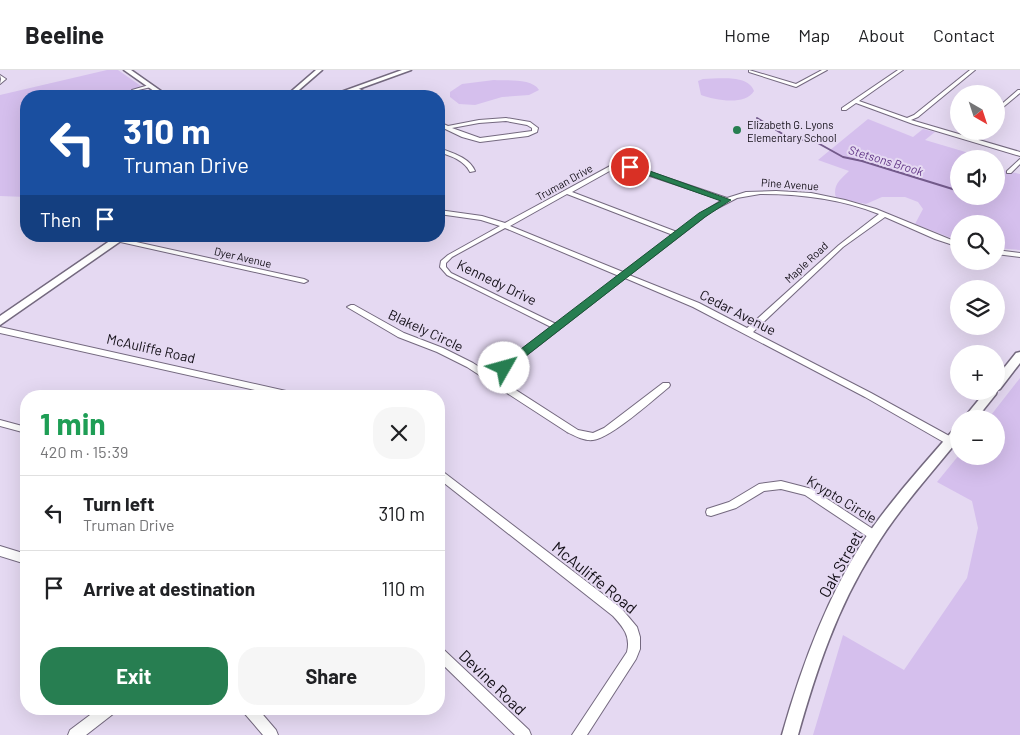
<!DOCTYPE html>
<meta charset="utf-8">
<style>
body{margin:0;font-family:Barlow,sans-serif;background:#f6f6f6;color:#202124;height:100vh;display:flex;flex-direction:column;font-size:19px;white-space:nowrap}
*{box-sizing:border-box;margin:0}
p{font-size:16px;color:#757577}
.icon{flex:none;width:28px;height:28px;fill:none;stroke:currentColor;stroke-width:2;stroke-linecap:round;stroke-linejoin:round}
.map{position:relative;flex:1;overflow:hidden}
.details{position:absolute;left:20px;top:320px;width:425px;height:325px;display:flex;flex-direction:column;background:#fff;border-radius:20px;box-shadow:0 5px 20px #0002}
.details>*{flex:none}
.banner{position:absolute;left:20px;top:20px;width:425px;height:152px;border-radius:20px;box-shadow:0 5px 20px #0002;background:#1a4fa0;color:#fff;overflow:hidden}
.needle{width:32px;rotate:141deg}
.tools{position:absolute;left:950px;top:15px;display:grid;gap:10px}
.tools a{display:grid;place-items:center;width:55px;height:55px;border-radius:50%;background:#fff;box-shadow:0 5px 20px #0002;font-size:25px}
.pin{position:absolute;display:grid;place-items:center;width:42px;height:42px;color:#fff;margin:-21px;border:2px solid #fff;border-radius:50%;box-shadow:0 1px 5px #0007}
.me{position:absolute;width:55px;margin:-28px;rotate:52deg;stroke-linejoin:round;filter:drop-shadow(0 0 4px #0008)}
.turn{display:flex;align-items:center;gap:18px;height:105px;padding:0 20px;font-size:22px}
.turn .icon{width:65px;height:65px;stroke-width:2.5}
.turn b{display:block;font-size:35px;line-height:42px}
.then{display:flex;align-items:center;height:48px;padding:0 20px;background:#0003;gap:10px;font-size:19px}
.round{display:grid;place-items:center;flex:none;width:52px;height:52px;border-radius:20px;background:#f6f6f6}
.headline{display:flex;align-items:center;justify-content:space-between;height:85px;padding:0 20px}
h1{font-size:30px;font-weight:700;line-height:38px;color:#1e9e55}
.cta{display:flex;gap:10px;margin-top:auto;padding:10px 20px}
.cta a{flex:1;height:58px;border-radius:20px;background:#277e51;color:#fff;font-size:20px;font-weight:700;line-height:58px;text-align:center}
.cta a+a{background:#f6f6f6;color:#202124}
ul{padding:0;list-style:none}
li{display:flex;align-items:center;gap:15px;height:75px;padding:0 20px;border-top:1px solid #e0e0e0}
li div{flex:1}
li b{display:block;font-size:19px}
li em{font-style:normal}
header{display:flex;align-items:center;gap:30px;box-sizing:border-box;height:70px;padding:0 25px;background:#fff;border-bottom:1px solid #e0e0e0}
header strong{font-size:24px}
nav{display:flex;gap:28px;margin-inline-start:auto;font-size:18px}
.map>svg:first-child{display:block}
.green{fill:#d5bfed}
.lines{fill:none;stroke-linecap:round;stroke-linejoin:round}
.stream{stroke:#735a8b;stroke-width:2}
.minor-casing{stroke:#74697f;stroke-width:2}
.tertiary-casing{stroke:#74697f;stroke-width:3}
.secondary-casing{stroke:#74697f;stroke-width:3}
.minor{fill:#fff;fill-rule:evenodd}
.tertiary{fill:#fff;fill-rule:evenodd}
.secondary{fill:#fff;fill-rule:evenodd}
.route{fill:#277e51;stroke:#195235}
.poi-dot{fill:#277e51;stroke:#e5d9f2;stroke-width:2}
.labels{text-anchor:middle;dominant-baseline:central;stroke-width:4;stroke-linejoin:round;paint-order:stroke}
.far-poi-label{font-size:11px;fill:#130f17;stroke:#e5d9f2;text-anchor:start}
.far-street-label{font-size:11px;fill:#130f17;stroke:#e5d9f2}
.far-water-label{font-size:12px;font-style:italic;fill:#613586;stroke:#e5d9f2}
.street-label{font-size:14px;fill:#130f17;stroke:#e5d9f2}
.near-street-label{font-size:16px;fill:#130f17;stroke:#e5d9f2}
</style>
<header>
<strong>Beeline</strong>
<nav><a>Home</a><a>Map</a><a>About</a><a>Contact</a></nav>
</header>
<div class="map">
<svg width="1020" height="665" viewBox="0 0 1020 665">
<rect width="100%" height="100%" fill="#e5d9f2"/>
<!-- green -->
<path class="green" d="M107 0H118L155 26H26V127L0 126V25Z
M703 9C718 9 748 4 754 21 745 36 715 30 701 25L698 11Z
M494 10C507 11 532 8 539 20L529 25 502 27 475 35 459 34 450 27V22L462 14Z
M868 49 913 67 923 59 935 62 925 70 979 86 978 89H959V126H996V99L1020 104V180L996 178V154H959V171L915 154 923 139 918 132 905 127H882L866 134 836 128C832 115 841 109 849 101L818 90Z
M1020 308V665H813L843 565 904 600 967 508 978 458 972 431 937 412 959 385 996 386V349H988Z"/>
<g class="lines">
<!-- stream -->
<path class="stream" d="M757 48 789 68 816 72 843 87 862 91 959 121
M972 126 986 131"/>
<defs>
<path id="minor" d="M749 0 796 14 822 0H827L796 17 749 2Z
M898 0H903L859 31 907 48 914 45 970 0H975L918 47 911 50 1020 82V86L913 54 856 33 846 40H842V38Z
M0 5 6 9 0 14 1 9Z
M149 15 151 17 134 21 132 20Z
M353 18H357L375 26H369L353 20Z
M1018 20H1020V23L996 43V39Z
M506 48 530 52 538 58 537 62 528 66 480 72 462 67 439 56V52L448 56 479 50ZM506 51 527 55 532 58V61L480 68 452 58 479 53Z
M439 78C452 83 469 87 475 101L470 102C464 90 451 86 439 82Z
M1020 89V94L1011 103H1007V101Z
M612 95 632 96 727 128 746 122 776 121 811 123 845 130 876 139 959 173V177L935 169 885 147 843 177 753 262 871 323 953 368 955 371 953 374H947L865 327 693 237 625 208 497 308 578 360 593 363 604 358 663 313H669L670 315 669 317C653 330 611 368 593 370 584 371 575 366 567 362L467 297 437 282 398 267 347 237 351 235H354L404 263 443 278 473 293 490 304 551 257 447 205 440 197 441 191 448 185 500 156 481 150 439 144V140L482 146 505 153ZM615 98 629 99 722 130 703 142 677 162 572 122ZM567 124 673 165 623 202 510 156ZM760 124C800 124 842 129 879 144L839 175 747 258 699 233 629 205 712 141 737 128ZM505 158 619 206 556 254 451 203 446 197V193L452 187Z
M118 168 304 209 308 211 304 213 116 171 115 170Z
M996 180 1020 183V187L996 184Z
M0 257 295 323 299 326H282L0 263Z
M0 350 26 357V363L0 356Z
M439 400 442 401 621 538 637 557 640 567V579L636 589 587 665H572L627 582C631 566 623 557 613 546L439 409Z
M781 411 812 419 879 463 880 466 879 469 875 471 871 469 805 425 781 419 764 421 736 438 711 446 707 445 706 442 707 439 729 432 759 414Z
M0 476 26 484V494L0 486Z
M439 577 443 579 529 660 531 665H515L439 591Z
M98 639H114L113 644 86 665H68L70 660Z
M244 639H258L276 660 278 665H263L245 644Z"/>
<path id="tertiary" d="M316 0H322L292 26H286Z
M1020 282V293L1000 319 997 320 996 324 976 349H963L986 321H996V308L1016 283Z
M959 357V369C929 406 897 441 873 481 837 538 816 601 798 665H782C801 598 825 532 862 473 889 432 923 395 955 358Z"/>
<path id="secondary" d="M124 0H131L168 26H161Z
M402 0H411L339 26H330Z
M117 166H128L0 255V246Z"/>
</defs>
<!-- minor casing -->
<use href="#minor" class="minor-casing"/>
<!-- tertiary casing -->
<use href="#tertiary" class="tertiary-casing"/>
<!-- secondary casing -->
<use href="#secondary" class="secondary-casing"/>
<!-- minor -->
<use href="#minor" class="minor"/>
<!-- tertiary -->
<use href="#tertiary" class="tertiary"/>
<!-- secondary -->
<use href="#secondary" class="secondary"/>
</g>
<!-- route -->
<path class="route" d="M628 95H633L731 130 705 147 508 300H500L499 298 500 295 699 143 721 131 628 98Z"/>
<!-- markers -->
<circle class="poi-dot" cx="737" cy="60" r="5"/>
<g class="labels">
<!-- far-poi labels -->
<g class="far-poi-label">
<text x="747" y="54">Elizabeth G. Lyons<tspan x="747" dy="13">Elementary School</tspan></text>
</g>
<!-- far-street labels -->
<g class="far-street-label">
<text transform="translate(564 112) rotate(-29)">Truman Drive</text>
<text transform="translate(790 114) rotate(4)">Pine Avenue</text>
<text transform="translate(243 187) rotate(13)">Dyer Avenue</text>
<text transform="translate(806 192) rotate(-43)">Maple Road</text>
</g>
<!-- far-water labels -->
<g class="far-water-label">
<text transform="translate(886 90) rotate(17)">Stetsons Brook</text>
</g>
<!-- street labels -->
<g class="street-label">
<text transform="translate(497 212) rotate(26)">Kennedy Drive</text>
<text transform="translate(738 242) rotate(27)">Cedar Avenue</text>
<text transform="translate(426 260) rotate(25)">Blakely Circle</text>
<text transform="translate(151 278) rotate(13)">McAuliffe Road</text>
<text transform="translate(842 429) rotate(31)">Krypto Circle</text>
</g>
<!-- near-street labels -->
<g class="near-street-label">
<text transform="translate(840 494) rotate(-61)">Oak Street</text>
<text transform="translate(595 507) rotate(39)">McAuliffe Road</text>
<text transform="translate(493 612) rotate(44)">Devine Road</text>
</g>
</g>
</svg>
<div class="tools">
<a><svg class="needle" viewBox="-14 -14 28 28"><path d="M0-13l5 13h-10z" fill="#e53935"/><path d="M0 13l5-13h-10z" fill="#757577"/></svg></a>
<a><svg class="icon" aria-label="sound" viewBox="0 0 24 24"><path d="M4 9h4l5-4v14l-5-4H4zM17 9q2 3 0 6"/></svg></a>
<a><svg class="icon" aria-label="search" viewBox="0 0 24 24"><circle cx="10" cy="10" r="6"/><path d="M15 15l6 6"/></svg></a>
<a><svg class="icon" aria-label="layers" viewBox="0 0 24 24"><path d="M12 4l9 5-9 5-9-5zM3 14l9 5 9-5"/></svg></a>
<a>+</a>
<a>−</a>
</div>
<div class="pin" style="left:630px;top:97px;background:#d93025"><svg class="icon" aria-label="arrive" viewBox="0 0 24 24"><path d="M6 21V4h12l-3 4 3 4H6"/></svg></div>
<svg class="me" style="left:504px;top:298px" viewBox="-20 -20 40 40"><circle r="19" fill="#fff"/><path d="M0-13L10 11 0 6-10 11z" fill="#277e51"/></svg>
<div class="banner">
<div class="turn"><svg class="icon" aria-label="left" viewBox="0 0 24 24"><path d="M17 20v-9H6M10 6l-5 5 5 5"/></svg><div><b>310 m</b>Truman Drive</div></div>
<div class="then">Then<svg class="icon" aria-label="arrive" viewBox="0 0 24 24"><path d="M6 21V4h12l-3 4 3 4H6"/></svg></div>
</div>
<section class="details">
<div class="headline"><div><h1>1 min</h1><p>420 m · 15:39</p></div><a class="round"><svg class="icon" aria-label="close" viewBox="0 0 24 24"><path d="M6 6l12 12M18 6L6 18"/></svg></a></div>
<ul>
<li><svg class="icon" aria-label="left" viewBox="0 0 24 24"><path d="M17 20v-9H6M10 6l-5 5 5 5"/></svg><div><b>Turn left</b><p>Truman Drive</p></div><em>310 m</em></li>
<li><svg class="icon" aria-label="arrive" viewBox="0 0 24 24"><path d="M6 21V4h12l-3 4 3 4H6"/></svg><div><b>Arrive at destination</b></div><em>110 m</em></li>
</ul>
<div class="cta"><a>Exit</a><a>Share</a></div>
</section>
</div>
